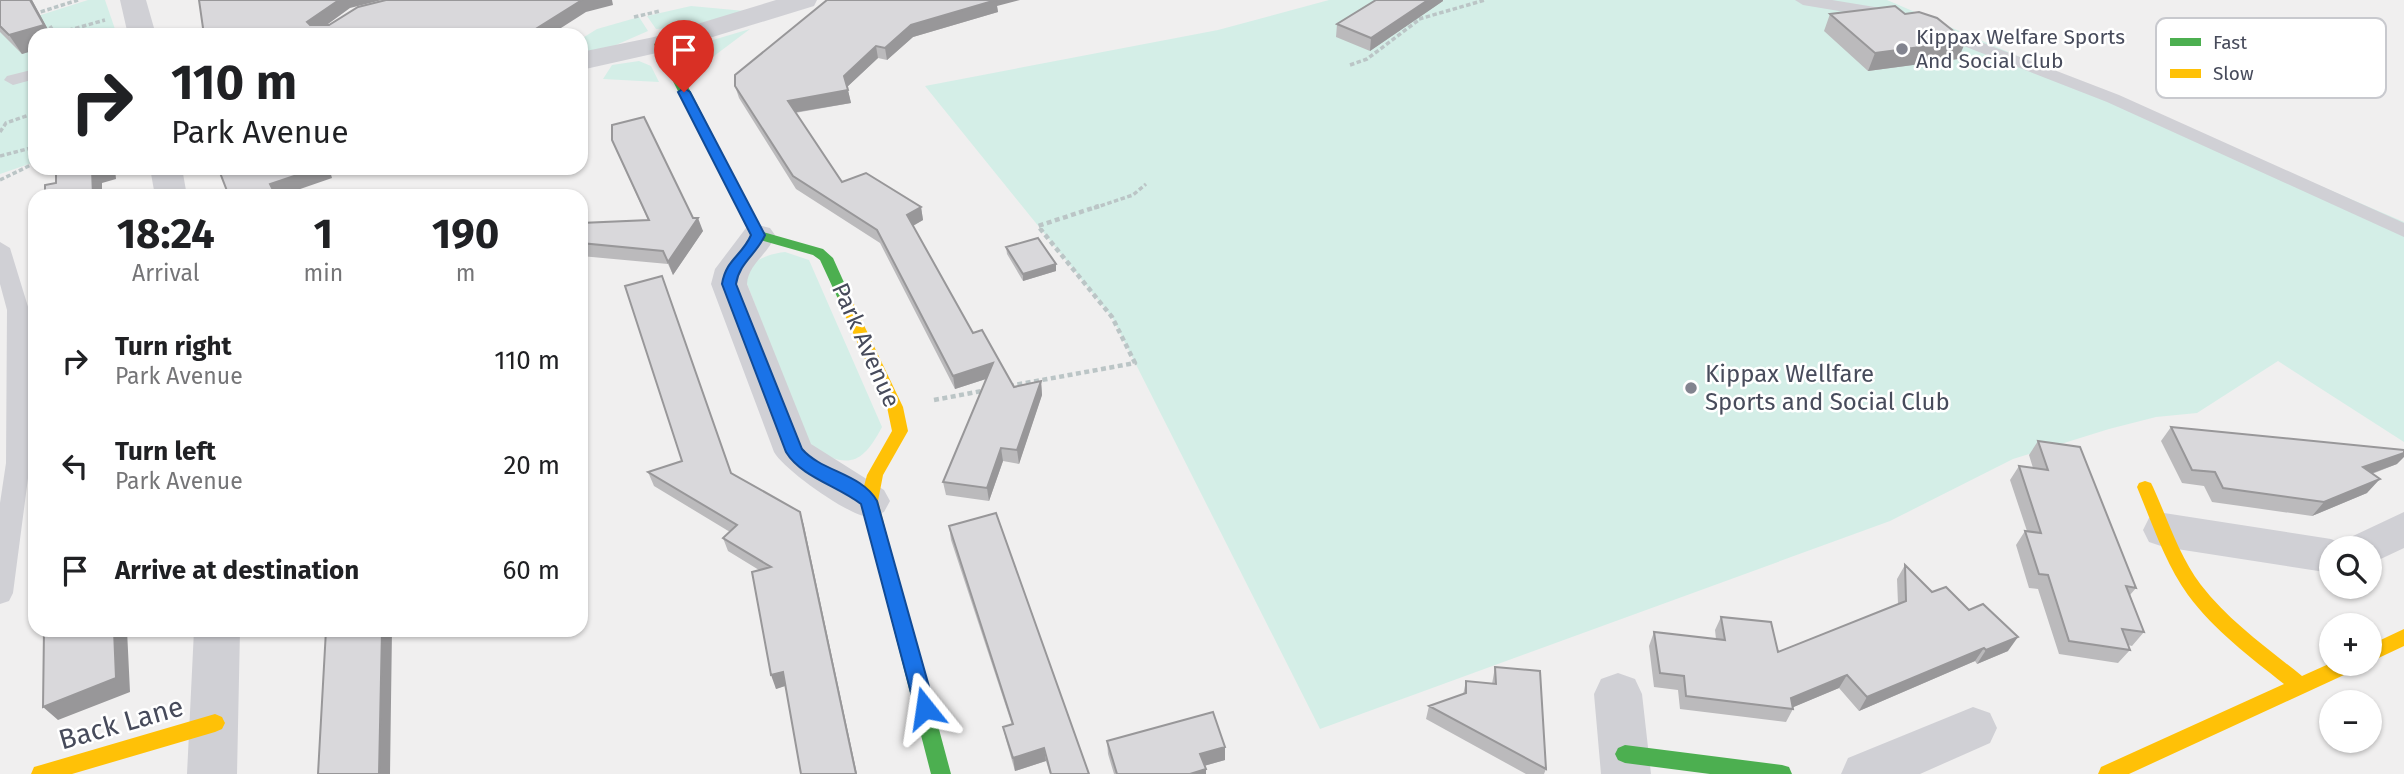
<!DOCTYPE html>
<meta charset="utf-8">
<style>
body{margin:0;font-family:"Fira Sans",sans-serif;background:#f6f6f6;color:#202124;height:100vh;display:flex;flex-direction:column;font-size:26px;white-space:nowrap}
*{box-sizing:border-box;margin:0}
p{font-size:23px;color:#757577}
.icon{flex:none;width:38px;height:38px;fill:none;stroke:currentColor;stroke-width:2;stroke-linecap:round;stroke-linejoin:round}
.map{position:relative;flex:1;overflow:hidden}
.sheet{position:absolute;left:28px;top:189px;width:560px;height:448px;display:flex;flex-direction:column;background:#fff;border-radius:21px;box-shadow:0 2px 5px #0004}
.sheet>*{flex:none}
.guide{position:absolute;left:28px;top:28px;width:560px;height:147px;border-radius:21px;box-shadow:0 2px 5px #0004;background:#fff;color:#202124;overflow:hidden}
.buttons{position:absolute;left:2319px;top:536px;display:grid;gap:14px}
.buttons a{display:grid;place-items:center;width:63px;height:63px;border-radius:50%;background:#fff;box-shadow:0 2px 5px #0004;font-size:35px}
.pin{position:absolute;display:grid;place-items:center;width:60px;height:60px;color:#fff;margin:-72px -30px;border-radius:50% 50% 50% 0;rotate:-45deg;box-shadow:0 0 7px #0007}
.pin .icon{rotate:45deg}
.me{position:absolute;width:77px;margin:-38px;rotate:345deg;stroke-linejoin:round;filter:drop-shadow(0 0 5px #0008)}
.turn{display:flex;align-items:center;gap:24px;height:147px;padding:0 28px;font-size:32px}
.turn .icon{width:91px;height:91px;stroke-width:2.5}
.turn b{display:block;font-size:49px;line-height:60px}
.eta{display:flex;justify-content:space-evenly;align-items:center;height:119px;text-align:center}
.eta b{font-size:42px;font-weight:700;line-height:49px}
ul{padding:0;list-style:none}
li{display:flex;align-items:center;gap:21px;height:105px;padding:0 28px}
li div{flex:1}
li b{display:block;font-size:26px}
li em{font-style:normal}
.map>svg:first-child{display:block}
.green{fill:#d4eee7}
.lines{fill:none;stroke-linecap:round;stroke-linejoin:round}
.path-far1{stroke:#bbc5c6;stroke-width:3.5;stroke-dasharray:4.5 2.5;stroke-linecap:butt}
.path{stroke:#bbc5c6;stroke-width:4.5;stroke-dasharray:5 3.5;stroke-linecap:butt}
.lane{fill:#d0d0d5;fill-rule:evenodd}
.street{fill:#d0d0d5;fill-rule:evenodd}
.fast{fill:#4caf50;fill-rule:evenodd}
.slow{fill:#ffc107;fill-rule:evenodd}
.wall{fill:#bbbabc}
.shaded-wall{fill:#989799}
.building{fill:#d9d8db;stroke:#989799;stroke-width:2}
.route{fill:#1a73e8;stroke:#114b97;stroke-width:2}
.poi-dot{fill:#82848f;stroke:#fff;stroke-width:2.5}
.labels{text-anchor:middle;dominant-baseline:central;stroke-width:5;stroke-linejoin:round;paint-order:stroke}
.far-poi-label{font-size:21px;fill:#474b5b;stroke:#fff;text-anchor:start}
.street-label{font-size:24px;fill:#474b5b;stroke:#fff}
.poi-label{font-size:24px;fill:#474b5b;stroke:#fff;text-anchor:start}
.near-street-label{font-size:28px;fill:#474b5b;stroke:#fff}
.key{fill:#fff;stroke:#c8c9ce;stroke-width:2}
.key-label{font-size:19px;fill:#474b5b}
</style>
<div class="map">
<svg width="2404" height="774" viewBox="0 0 2404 774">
<rect width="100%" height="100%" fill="#f0efef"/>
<!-- green -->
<path class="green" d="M88 0H105L117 35H35V162L0 174V28Z
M1329 0H1887L2404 222V442L2278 361 2197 413 2156 417 2109 429 2013 459 1890 521 1320 729 1112 317 925 86 1218 30Z
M691 6 745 11 690 26 656 29 647 16Z
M639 17 648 31 609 48 581 53V39L597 29Z
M750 29 698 68H695L687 56 696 45Z
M639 61 651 66 659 82 603 79 612 65Z
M785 252 809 260 882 427C861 467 847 468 809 447L746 281C746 261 768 254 785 252Z"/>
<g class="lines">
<!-- path-far1 -->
<path class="path-far1" d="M34 14 78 0
M634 17 660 11
M1419 19 1485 0
M50 26 55 34
M55 34 105 20
M1350 65 1367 59 1420 19
M0 132 6 123 29 115
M0 156 35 147
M0 180 35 163
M1094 208 1133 195 1146 184"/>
<!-- path -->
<path class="path" d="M1009 386 1135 363 1112 317 1038 226 1099 206
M934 400 987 390"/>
<!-- lane -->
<path class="lane" d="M1795 0H1832L1899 11 1907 16 1899 21 1803 5Z
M1934 24 2119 95 2404 223V237L2107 102 1928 32V26Z
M35 69V79L13 85 4 80 7 76Z
M0 242 10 248 29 310 30 463 13 593 9 601 0 604V503L6 463 7 310 0 284Z"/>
<!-- street -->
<path class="street" d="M120 0H146L156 35H128Z
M776 0H817L814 6 670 50 581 70V52L654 37Z
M150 168H182L187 196H155Z
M758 225 770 228 775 235C769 254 748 264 747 284L811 444 884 490 890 501 884 512C879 514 873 517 868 517 848 515 784 470 774 452L711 284 715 269 746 228Z
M2404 512V548L2370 564V548H2331V573L2164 547 2149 542 2143 530 2149 518 2164 513 2331 539 2347 546 2353 536Z
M194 630H240L237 774H187Z
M1618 673 1635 679 1642 694 1651 774H1601L1594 694 1601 679Z
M1973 707 1990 713 1997 728 1990 743 1920 774H1841L1848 758Z"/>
<!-- fast -->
<path class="fast" d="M660 41 666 44 763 232 823 249 833 258 851 298 849 301H839L820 260 813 255 753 238 654 44Z
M890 573 896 575 899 580 951 774H931L881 580 884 575Z
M1625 745 1782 765 1789 767 1792 774H1710L1625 763 1618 760 1615 754 1618 748Z"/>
<!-- slow -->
<path class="slow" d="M844 293 851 298 903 407 908 431 883 475 878 501 899 580 896 585 890 587 884 585 881 580 860 501 867 475 892 431 887 407 837 298Z
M2145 481 2151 483 2153 487C2168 520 2179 556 2201 585 2229 621 2267 648 2302 676L2331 663H2359L2357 669 2129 774H2098L2101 767 2284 684C2250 657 2214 630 2188 595 2165 563 2152 523 2137 487L2139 483Z
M2404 629V646L2370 662V645Z
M215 714 222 717 225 723 222 729 215 732 72 774H31L34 767 41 765Z"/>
</g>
<!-- wall -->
<path class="wall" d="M0 0H32L51 35H35V50L22 54 0 32Z
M1376 0H1443V1L1370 51 1336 37 1337 24Z
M997 6 998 12 913 37 887 60 878 58 847 87 851 103 795 113 842 182 921 207 923 220 913 226 973 333 1014 387 1041 381 1042 395 1019 464 1003 461 989 501 946 495 943 482 986 379 955 389 880 243 796 189 739 98 735 86Z
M1830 14 1958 59 1868 71 1824 31Z
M612 140 693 218 703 231 673 275 668 264 581 256V223L648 220 617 152Z
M1006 247 1056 271 1023 281 1007 254Z
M2171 427 2397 464 2372 474 2367 493 2312 516 2212 502 2204 486 2182 483 2161 441Z
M2038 441 2136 588 2130 595 2144 632 2132 646 2128 645 2130 650 2118 663 2059 654 2038 589 2029 588 2016 545 2025 531H2027L2010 480 2019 466 2033 468 2029 455Z
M648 472 731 473 800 512 804 526 785 686 776 689 759 570 728 551 723 538 730 532 654 486Z
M949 526 1089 774H1050L1046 761 1015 771 1006 740 1003 727 1012 725 951 540Z
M1905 565 1932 592 2008 651 1977 664 1975 661 1859 711 1839 688 1793 707V709L1786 722 1680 709 1678 690 1654 687 1649 646 1654 632 1716 639 1715 630 1721 617 1778 652 1898 604 1897 579Z
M1495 667 1546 769 1544 774H1526L1426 719 1429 706 1463 695 1466 681 1492 684Z
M1107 741 1225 760 1204 766 1206 774H1114L1108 754Z"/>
<!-- shaded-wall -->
<path class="shaded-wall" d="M30 0H32L51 35H35V50L22 54 9 35Z
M339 0H382L350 8 313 35 307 22Z
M582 0H612L613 5 586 12 550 35H526Z
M992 0H1020L997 6 998 12 913 37 887 60 885 48 911 25Z
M1428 0H1443V1L1370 51 1371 38Z
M1966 41 1958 59 1868 71 1875 53Z
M876 46 878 58 846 88 844 76Z
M848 90 851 103 791 113 788 101Z
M97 168H115L116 179 102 183V196H93L92 169Z
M318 168H329L332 178 280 196H276L270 184Z
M921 207 923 220 909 228 907 215Z
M698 218 703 231 673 275 668 262Z
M1056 264V271L1023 281V274Z
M993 363 995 376 955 389 953 376Z
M1041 381 1042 395 1019 464 1017 450Z
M1001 448 1003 461 989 501 987 488Z
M2404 453V457L2397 464 2351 481 2363 467Z
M2380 479 2367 493 2312 516 2324 502Z
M800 512 804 526 857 774H856Z
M114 630H127L130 692 58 720 43 707Z
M382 630H392L390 774H379Z
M2018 637 2008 651 1977 664 1986 650Z
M1984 648 1975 661 1859 711 1867 697Z
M783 672 788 685 776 689 771 675Z
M1847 675 1839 688 1789 709 1791 698Z
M1225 747V760L1200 767V754Z
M1044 748 1046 761 1015 771 1013 758Z
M1206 769V774H1190Z"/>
<!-- building -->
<path class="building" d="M0 0H30L44 25 9 35 0 26Z
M199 0H339L307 22 310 25H329L358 7 386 0H582L526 35H204Z
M827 0H996L911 25 885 48 876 46 844 76 848 90 788 101 842 182 866 173 921 207 907 215 973 333 982 330 1014 387 1041 381 1017 450 1001 448 987 488 943 482 993 363 953 376 877 230 793 176 735 86V75Z
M1376 0H1428L1371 38 1337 24Z
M1895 6 1905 14 1919 12 1937 18 1966 41 1875 53 1830 14Z
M644 117 693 218H698L668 262 663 251 581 243V223L649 220 612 140V125Z
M56 168H97L92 169 93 196H45V185L56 183Z
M225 168H318L270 184 276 196H229L219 170Z
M1038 238 1056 264 1023 274 1006 247Z
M662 276 731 473 800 512 856 774H801L783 672 771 675 752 572 771 567 723 538 737 525 648 472 682 461 625 286Z
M2171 427 2404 450V453L2363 467 2380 479 2324 502 2223 488 2215 472 2192 470Z
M2038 441 2080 447 2136 588 2126 586 2144 632 2122 629 2130 650 2069 641 2048 575 2039 574 2025 531 2041 533 2019 466 2048 470Z
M996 513 1089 774H1051L1044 748 1013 758 1003 727 1013 724 949 526Z
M1905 565 1932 592 1946 587 1969 610 1983 604 2018 637 1986 650 1984 648 1867 697 1847 675 1791 698 1793 709 1686 696 1684 676 1660 673 1654 632 1725 640 1721 617 1771 622 1778 652 1906 601Z
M44 630H114L116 678 43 707Z
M326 630H382L379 774H318Z
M1495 667 1540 671 1546 769 1429 706 1466 693V681L1496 684Z
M1213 712 1225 747 1200 754 1206 769 1190 774H1117L1107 741Z"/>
<!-- route -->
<path class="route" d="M684 88 690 92 765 235C757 254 739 263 736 284L802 449C822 472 861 473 877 501L935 708 932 714 925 717 918 714 915 708 861 504C838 486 801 477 786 452L722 284C726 259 742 256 751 235L678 92Z"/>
<!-- markers -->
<g class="poi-dot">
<circle cx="1902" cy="49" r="7"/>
<circle cx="1691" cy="388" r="7"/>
</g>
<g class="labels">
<!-- far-poi labels -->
<g class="far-poi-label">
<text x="1916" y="37">Kippax Welfare Sports<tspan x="1916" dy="24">And Social Club</tspan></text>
</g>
<!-- street labels -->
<g class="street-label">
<text transform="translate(866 345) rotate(66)">Park Avenue</text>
</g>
<!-- poi labels -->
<g class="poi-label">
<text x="1705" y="374">Kippax Wellfare<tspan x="1705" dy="28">Sports and Social Club</tspan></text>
</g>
<!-- near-street labels -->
<g class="near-street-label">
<text transform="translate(121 723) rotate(-16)">Back Lane</text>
</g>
</g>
<!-- legend -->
<rect x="2156" y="18" width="230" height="80" rx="10" class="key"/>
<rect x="2170" y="38" width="31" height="8" fill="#4caf50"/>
<rect x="2170" y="69" width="31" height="9" fill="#ffc107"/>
<g class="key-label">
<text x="2213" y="49">Fast</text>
<text x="2213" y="80">Slow</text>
</g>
</svg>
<div class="buttons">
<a><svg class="icon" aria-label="search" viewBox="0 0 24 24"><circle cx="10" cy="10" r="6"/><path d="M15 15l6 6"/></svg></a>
<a>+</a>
<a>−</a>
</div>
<div class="pin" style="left:684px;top:92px;background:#d93025"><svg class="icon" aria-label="arrive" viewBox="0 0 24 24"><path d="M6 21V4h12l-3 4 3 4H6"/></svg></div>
<svg class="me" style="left:925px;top:708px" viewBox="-20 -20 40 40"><path d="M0-17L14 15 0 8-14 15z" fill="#1a73e8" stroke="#fff" stroke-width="4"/></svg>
<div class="guide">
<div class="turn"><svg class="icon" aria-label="right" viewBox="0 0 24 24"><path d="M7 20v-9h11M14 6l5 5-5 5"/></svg><div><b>110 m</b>Park Avenue</div></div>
</div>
<section class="sheet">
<div class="eta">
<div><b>18:24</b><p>Arrival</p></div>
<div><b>1</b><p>min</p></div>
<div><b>190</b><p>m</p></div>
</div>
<ul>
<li><svg class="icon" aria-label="right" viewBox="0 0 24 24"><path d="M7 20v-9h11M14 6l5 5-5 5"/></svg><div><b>Turn right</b><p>Park Avenue</p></div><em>110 m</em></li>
<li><svg class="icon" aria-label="left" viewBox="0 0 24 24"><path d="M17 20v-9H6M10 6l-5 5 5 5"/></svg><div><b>Turn left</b><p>Park Avenue</p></div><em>20 m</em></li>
<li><svg class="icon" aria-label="arrive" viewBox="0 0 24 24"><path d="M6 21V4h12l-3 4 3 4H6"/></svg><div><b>Arrive at destination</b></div><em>60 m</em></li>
</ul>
</section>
</div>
